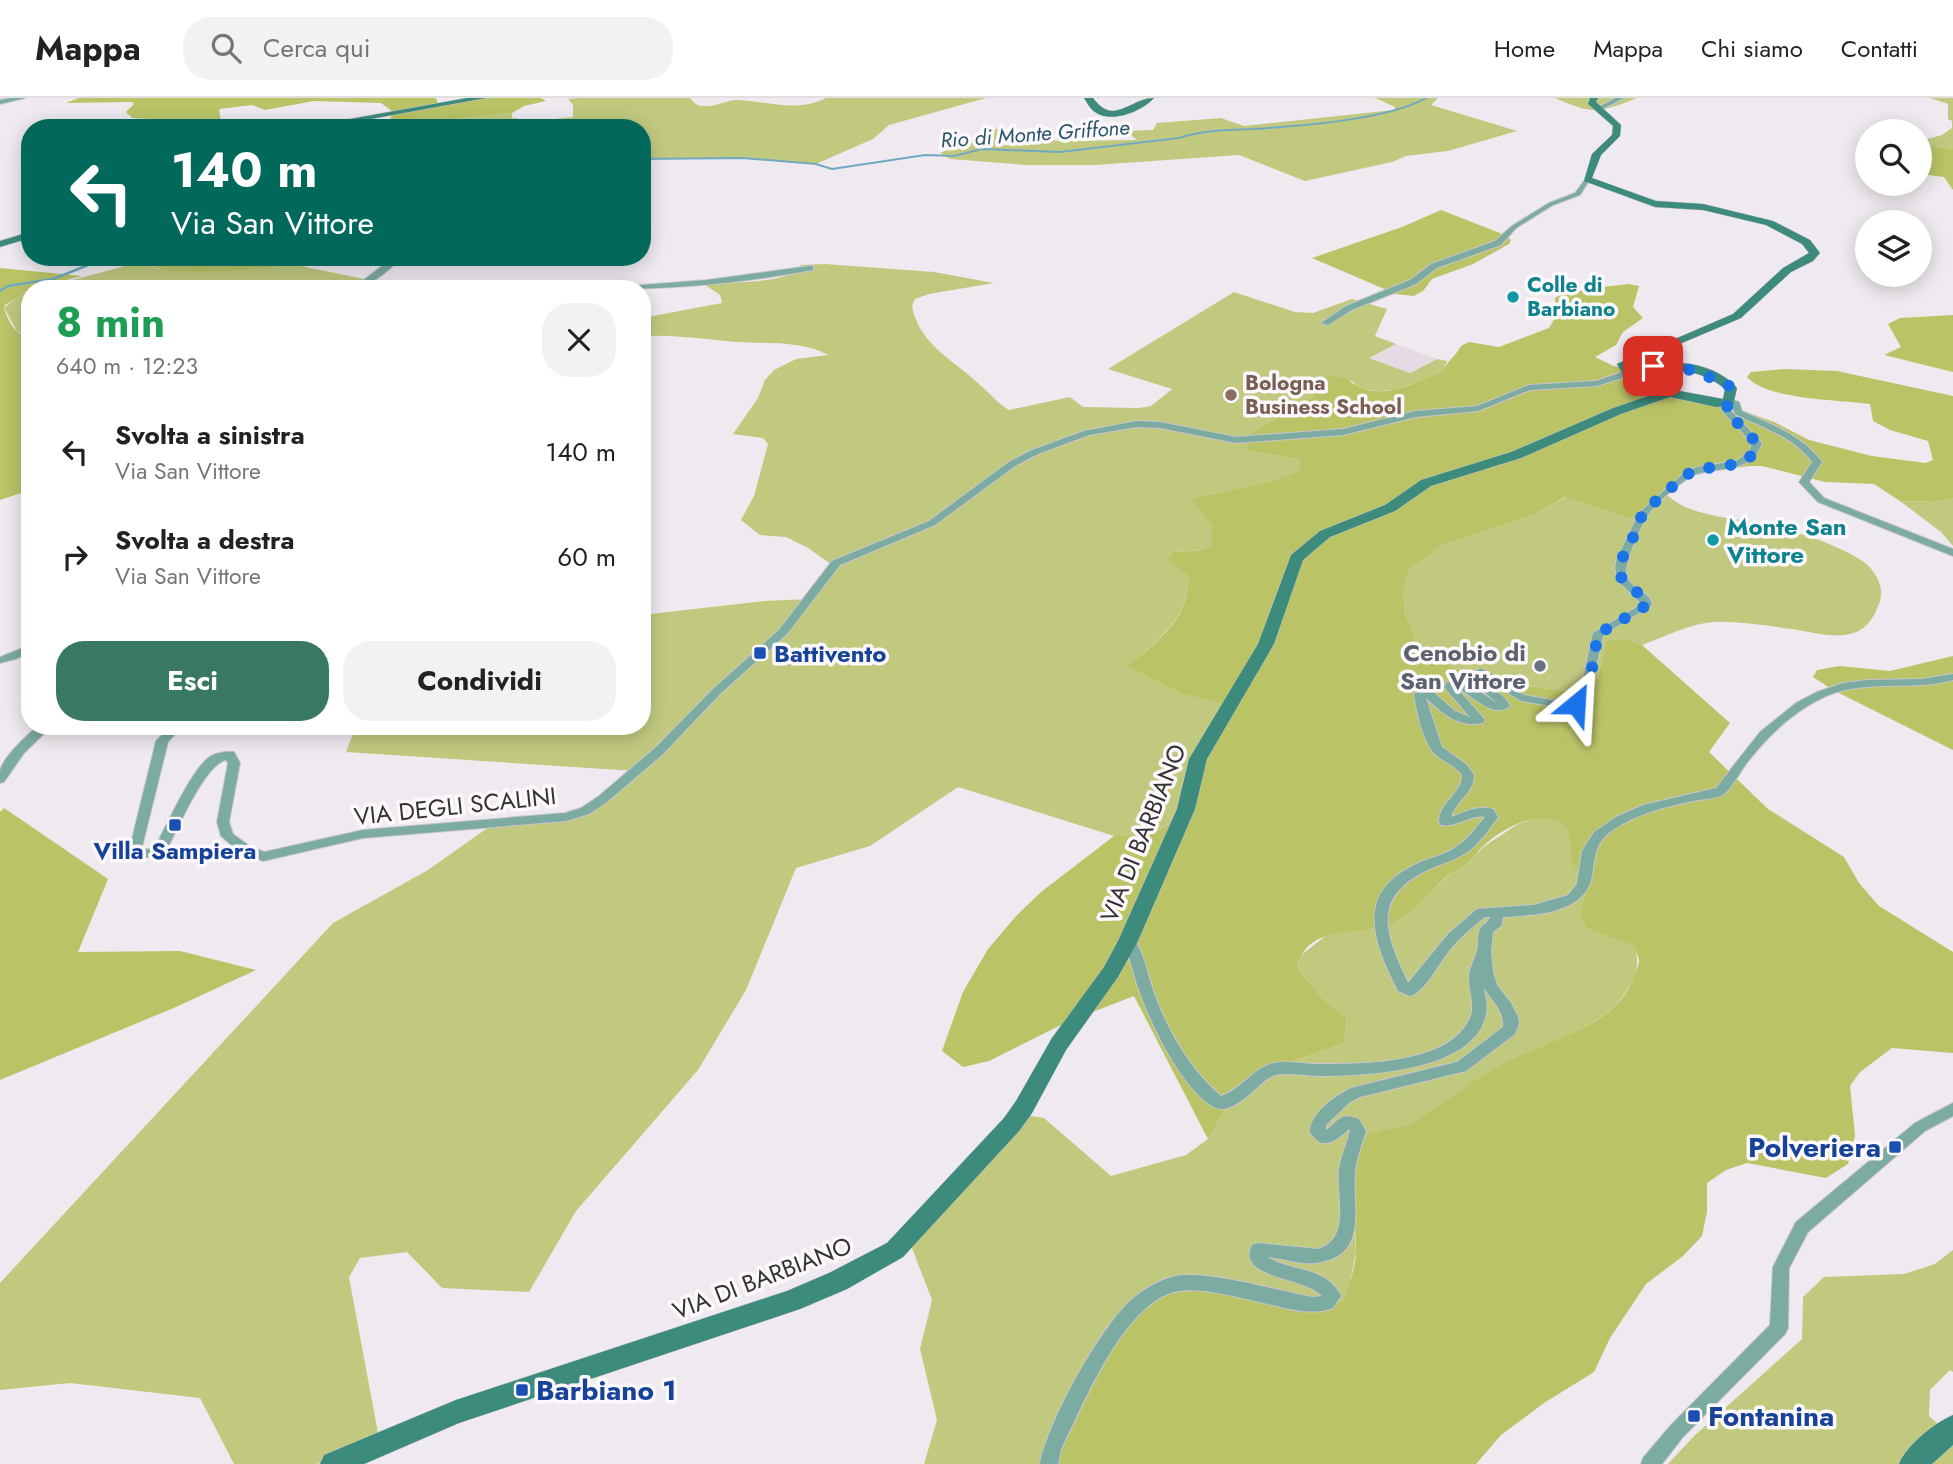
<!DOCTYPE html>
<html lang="it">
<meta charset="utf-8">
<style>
body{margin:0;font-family:Jost,sans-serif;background:#f2f2f2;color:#222;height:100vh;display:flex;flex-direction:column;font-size:26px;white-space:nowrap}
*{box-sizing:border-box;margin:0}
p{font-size:23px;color:#767676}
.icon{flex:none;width:38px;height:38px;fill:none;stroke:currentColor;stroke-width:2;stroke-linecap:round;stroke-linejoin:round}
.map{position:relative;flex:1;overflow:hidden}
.drawer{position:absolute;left:21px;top:182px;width:630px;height:455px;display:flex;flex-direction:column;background:#fff;border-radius:28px;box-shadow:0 4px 18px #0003}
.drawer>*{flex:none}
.guide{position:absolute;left:21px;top:21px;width:630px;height:147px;border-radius:28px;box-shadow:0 4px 18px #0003;background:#00695c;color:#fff;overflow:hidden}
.buttons{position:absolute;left:1855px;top:21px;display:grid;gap:14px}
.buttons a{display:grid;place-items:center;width:77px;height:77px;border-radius:50%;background:#fff;box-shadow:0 4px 18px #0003;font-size:35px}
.pin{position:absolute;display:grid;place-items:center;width:60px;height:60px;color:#fff;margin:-30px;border-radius:14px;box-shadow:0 4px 10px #0006}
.me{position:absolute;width:77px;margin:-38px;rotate:27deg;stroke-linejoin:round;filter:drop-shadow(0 0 5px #0008)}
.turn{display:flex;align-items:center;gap:24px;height:147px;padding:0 35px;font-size:32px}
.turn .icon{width:91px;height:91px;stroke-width:2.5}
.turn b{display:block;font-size:49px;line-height:60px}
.round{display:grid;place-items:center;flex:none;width:74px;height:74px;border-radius:28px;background:#f2f2f2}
.summary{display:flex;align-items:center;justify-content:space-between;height:119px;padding:0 35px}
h1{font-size:42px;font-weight:700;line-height:52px;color:#1e9e55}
.primary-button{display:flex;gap:14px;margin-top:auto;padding:14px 35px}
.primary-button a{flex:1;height:80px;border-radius:28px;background:#3a7866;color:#fff;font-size:28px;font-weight:700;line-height:80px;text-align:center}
.primary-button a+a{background:#f2f2f2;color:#222}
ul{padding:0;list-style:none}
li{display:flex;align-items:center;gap:21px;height:105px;padding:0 35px}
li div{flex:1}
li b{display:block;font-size:26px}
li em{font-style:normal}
header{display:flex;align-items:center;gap:42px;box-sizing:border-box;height:98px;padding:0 35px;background:#fff;border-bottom:2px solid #e0e0e0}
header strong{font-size:33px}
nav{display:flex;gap:38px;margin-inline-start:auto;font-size:24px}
.search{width:490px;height:63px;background:#f2f2f2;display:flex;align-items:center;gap:18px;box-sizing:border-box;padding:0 24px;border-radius:28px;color:#767676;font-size:26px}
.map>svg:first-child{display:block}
.built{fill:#e5dbe5}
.green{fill:#c1c97f}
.forest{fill:#bbc367}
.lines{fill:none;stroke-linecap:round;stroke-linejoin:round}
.stream-far1{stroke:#70aac1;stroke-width:2}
.stream{stroke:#70aac1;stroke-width:2.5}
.street-casing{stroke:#cac5ca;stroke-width:2}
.secondary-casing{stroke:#cac5ca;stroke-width:1}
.street{fill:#7caba1;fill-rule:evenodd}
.secondary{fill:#3d8b7d;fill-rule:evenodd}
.route{stroke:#1a73e8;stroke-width:12;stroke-dasharray:0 21.6}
.culture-dot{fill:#0f9aa8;stroke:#fcf8fc;stroke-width:2.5}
.education-dot{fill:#8d6e63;stroke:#fcf8fc;stroke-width:2.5}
.transit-dot{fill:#1a4fb4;stroke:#fcf8fc;stroke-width:2.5}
.worship-dot{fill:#6b7280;stroke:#fcf8fc;stroke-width:2.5}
.labels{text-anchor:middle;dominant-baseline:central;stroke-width:7;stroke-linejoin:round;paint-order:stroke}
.far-water-label{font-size:21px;font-style:italic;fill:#285769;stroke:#fcf8fc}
.far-culture-label{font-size:21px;font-weight:bold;fill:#0d838f;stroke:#fcf8fc;text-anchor:start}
.far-education-label{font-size:21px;font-weight:bold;fill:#785e54;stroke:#fcf8fc;text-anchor:start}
.culture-label{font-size:24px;font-weight:bold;fill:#0d838f;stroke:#fcf8fc;text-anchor:start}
.worship-label{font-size:24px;font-weight:bold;fill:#5b616d;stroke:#fcf8fc;text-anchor:end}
.transit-label{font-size:24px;font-weight:bold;fill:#164399;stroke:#fcf8fc;text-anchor:start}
.street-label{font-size:24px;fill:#343334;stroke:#fcf8fc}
.near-transit-label{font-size:28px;font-weight:bold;fill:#164399;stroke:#fcf8fc;text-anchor:start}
</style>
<header>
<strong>Mappa</strong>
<div class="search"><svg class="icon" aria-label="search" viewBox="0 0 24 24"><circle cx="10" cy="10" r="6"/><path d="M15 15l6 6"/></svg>Cerca qui</div>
<nav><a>Home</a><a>Mappa</a><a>Chi siamo</a><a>Contatti</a></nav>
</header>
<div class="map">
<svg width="1953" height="1366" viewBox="0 0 1953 1366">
<rect width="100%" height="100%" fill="#efeaef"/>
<!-- built -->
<path class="built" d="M1396 246 1437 261 1410 275 1368 260Z"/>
<!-- green -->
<path class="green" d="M579 0H690C694 5 697 8 704 8 716 9 726 2 737 2 767 3 798 15 826 0H986L889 27 873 41 816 66 742 60 642 61V30H389L392 27 512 15V20L536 23 573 19V7L568 1Z
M1375 0H1438L1431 7 1517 33 1448 53 1406 58 1392 64 1305 83 1239 57 1095 67H1027L950 61 940 55 996 31 1024 39 1060 43 1137 42 1126 33 1153 32 1157 25 1221 20 1244 28 1394 12 1395 9Z
M1555 0H1637C1598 15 1594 17 1555 0Z
M1930 0H1953V51L1920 46V43L1942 37 1952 30V23L1948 21V6Z
M136 160 159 171 182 172 239 171 291 166 374 183 361 191H38L118 170 130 166Z
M825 166 934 174 994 185 929 196 915 201 912 208C919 247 954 262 980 287 991 296 997 305 1009 312L1070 299 1083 309 1139 310 1151 308 1172 291 1108 271 1234 194 1295 214 1313 215 1352 201 1387 211 1375 238 1396 246 1369 260 1410 275 1437 261 1447 263 1443 273C1417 283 1376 306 1352 283L1321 289 1316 296 1250 336V353L1300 362 1302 371C1269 390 1228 389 1193 402L1212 428V446L1202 452 1173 454 1168 460 1188 478C1192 517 1155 546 1128 568L1226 605 1189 712 1169 727 1144 738H1114L958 689 870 748 796 770 746 892 698 972 576 1113 529 1194 442 1190 407 1154 360 1160 349 1179 380 1346 317 1366H234L200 1300 70 1285 0 1292V1185L333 825 428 772 493 726 568 720 635 673 346 654 356 628H642V517L764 503 809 501 832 467 808 450 786 439 760 437 741 422 754 398 768 346 763 340 733 336 758 300 765 282 774 272 796 261 828 257C800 242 766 246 736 244 704 241 674 237 642 238V220L722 205 720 197 704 186C735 184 775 186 803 171L800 167Z
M30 193V239L17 233 4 210 16 199Z
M1667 397C1693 421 1738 419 1772 428 1803 436 1833 445 1861 462 1870 467 1880 481 1881 492 1882 499 1879 507 1876 513 1860 549 1823 536 1792 531 1769 528 1735 523 1713 524 1689 526 1664 539 1642 547L1624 540 1606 543 1598 579 1589 596 1483 582 1445 565 1418 546 1405 516 1403 494 1410 471 1443 447 1534 417 1566 399 1625 419Z
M1953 400V448L1941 434 1900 403 1936 404Z
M1538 719 1558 721 1569 730 1570 751 1584 780 1586 795 1580 815 1587 829 1634 847C1642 871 1634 885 1618 904 1590 937 1513 957 1474 984 1451 999 1429 1022 1402 1030 1394 1032 1384 1032 1376 1033L1356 1062 1353 1112 1356 1154 1350 1185 1343 1203 1313 1211 1273 1207 1202 1190 1047 1366H924L937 1322 920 1251 932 1202 907 1137 1018 1016 1044 1020 1111 1078 1186 1057 1208 1041 1229 1006 1277 969 1344 945 1347 920 1325 903 1297 870 1300 858 1328 836 1401 820 1448 778 1470 764 1483 749 1518 726Z
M1953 1152V1274L1950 1272 1930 1292 1929 1318 1940 1328 1953 1321V1366H1668L1694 1338 1802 1241 1803 1199 1824 1179 1904 1176 1935 1166Z"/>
<!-- forest -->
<path class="forest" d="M79 0H436L439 7 484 0H541L546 3 524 8 512 15 392 27 390 23 392 13 381 5 314 3 265 12 252 7 219 11 221 25 187 30 152 21 132 20 126 14 134 6 132 4 66 5Z
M1920 46 1953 51V92L1944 79 1920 76 1923 70 1920 69Z
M1441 112 1505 137 1511 142 1509 146 1473 166 1432 181 1423 193 1414 198 1396 196 1312 160 1402 129Z
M313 159C286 171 189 178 161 171 153 169 144 163 136 160Z
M0 170 82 178 30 191 5 207 4 211C9 224 15 237 30 239V392L0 402Z
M1629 186 1639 188 1633 209 1643 220 1623 234 1616 247 1595 259 1614 268 1648 275 1651 286 1729 308 1774 324 1809 342 1872 358 1926 365 1933 362 1928 343 1890 332 1873 323 1870 306C1839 302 1767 302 1747 279L1751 274 1785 271 1837 273 1953 298V400L1936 404 1900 403 1874 386 1825 384 1762 368H1749L1694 375 1640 420 1625 419 1565 399 1534 417 1443 447 1410 471 1403 494 1405 516 1418 546 1445 565 1483 582 1589 596 1598 579 1606 543 1624 540 1642 547 1730 625 1709 654 1768 711 1844 759 1859 785 1879 808 1953 854V955L1892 950 1860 974 1850 988 1855 1037 1848 1066 1826 1080 1747 1065 1726 1072 1707 1085V1114L1702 1138 1683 1158 1646 1186 1610 1240 1594 1274 1544 1305 1501 1337 1476 1366H1047L1105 1243 1157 1200 1180 1190H1202L1273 1207 1313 1211 1343 1203C1349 1187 1356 1169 1356 1152 1356 1124 1346 1065 1363 1042 1373 1028 1394 1034 1408 1027 1441 1010 1468 984 1501 967 1545 943 1617 930 1635 877 1636 873 1639 867 1639 862 1638 857 1635 852 1633 847L1587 830 1580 815 1586 795 1584 780 1572 765 1568 730C1542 708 1505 728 1482 749 1477 754 1474 761 1468 765 1461 771 1452 774 1445 780 1431 793 1417 809 1401 820 1369 842 1308 820 1297 870L1325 903 1347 920 1344 945 1277 969 1229 1006 1208 1041 1134 898 1067 924 989 963 963 969 942 953 963 894 988 851 1017 817 1041 794 1114 738H1144L1169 727 1189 712 1226 606 1184 596 1127 568C1155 547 1192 518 1188 478L1167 461 1173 454 1202 452 1212 446V428L1192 402C1228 389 1268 390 1301 371L1300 362 1250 353 1245 344 1250 336 1316 296 1323 280C1344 272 1355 292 1374 293 1397 295 1422 281 1443 273 1447 263 1456 258 1461 248L1469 244 1499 249 1549 230 1556 218 1555 200 1560 197 1594 190Z
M1953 217V274L1884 257 1901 249 1888 226 1900 220Z
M1953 558V652L1833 592 1813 579 1817 572 1840 568 1890 573Z
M4 710 108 781 78 854 180 853 256 872 176 909 0 982V714Z"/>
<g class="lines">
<!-- stream-far1 -->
<path class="stream-far1" d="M642 61 742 60 816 66 832 71 925 57 954 58 982 51 1060 54 1179 40C1203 32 1228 32 1253 31 1299 28 1388 22 1426 0
M96 163 109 159"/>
<!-- stream -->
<path class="stream" d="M0 193 8 188 53 181 101 162"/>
<defs>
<path id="street" d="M12 0H25L0 6V2Z
M1616 0H1624L1600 12 1595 11Z
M1587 79 1590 81 1580 97 1553 107 1516 130 1501 147 1437 170 1416 186 1352 212 1328 227 1321 225 1346 208 1410 182 1431 166 1495 143 1512 128 1549 105 1575 95Z
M394 159H402C388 173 369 191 348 191L365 181Z
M810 168H813V172C747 184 678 191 611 191L615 189 707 182Z
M1628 272 1632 275 1631 277 1597 288 1530 292 1478 313 1416 319 1343 337 1236 345 1160 330 1137 329 1089 337 1038 356 1015 368 935 427 840 467 787 536 721 595 663 656 607 704 589 716 566 723 363 740 263 763 238 753 221 738 217 724 228 665 226 662C204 667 178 731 166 753 156 759 147 761 135 758L130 749 156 643 171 628H188L176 635 168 644 142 749 144 751H150L156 747C168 725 190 675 208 660 214 655 226 653 234 654L240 665 229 724 233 736 248 747 264 754 363 732 565 715 581 710 599 698 655 650 713 591 779 532 832 463 929 423 1009 364 1032 352 1084 333 1137 323 1160 324 1236 339 1343 331 1416 313 1477 308 1529 287 1596 283Z
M1729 301 1739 304 1742 313C1772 327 1801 336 1822 364L1809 384 1824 400 1953 451V458L1818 404 1799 384 1812 364C1793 338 1763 330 1735 316L1732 308 1731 313 1762 345C1750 378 1718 367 1691 378 1677 388 1661 400 1650 414 1643 422 1621 470 1627 480 1633 491 1650 494 1652 507L1603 537 1588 605 1557 609 1521 603 1485 581C1490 592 1505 596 1510 608 1493 622 1473 597 1457 590L1485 622 1483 625C1459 630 1443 616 1426 600L1442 649 1467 667 1474 677C1474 695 1456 703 1451 719 1466 714 1477 707 1493 711L1498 719C1489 732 1479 746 1466 755 1452 764 1436 767 1422 775 1369 803 1388 842 1408 885L1448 836 1477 811 1534 807 1568 797 1577 786 1582 753 1594 734 1616 719 1643 707 1716 690 1760 634 1796 605 1817 594 1843 585 1867 582 1921 581 1953 576V582C1910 594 1863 580 1822 600 1791 615 1767 639 1746 666 1741 673 1730 692 1724 696 1717 701 1701 701 1693 703 1665 709 1636 716 1613 732 1595 744 1595 758 1592 778 1585 816 1535 817 1503 819L1501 828 1493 834 1491 853 1493 874 1497 887 1511 905 1518 919 1519 925 1515 936 1466 973 1360 999 1350 1004 1326 1027V1032C1340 1022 1340 1014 1359 1021L1366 1033C1362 1047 1356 1060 1355 1075 1352 1112 1369 1159 1315 1165 1299 1167 1283 1160 1267 1159 1292 1174 1326 1168 1341 1198L1333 1210C1310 1219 1283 1209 1259 1204 1236 1199 1198 1188 1174 1194 1123 1207 1082 1308 1061 1352L1058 1366H1040C1048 1324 1098 1234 1129 1204 1142 1192 1159 1182 1176 1178 1208 1172 1278 1193 1313 1199L1322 1198C1304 1178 1236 1181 1252 1147L1258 1145 1318 1151C1352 1141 1336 1097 1339 1071 1341 1058 1347 1046 1350 1033L1349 1031C1336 1043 1322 1054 1310 1034 1310 1015 1335 998 1351 990L1457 964 1503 929C1505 913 1492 903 1484 890 1485 899 1488 907 1486 916 1474 974 1368 977 1323 978 1310 978 1286 974 1275 977 1258 983 1233 1022 1212 1008 1181 989 1151 926 1139 892 1132 873 1132 861 1121 843L1123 839H1133C1144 856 1146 871 1152 889 1165 929 1189 971 1221 998 1240 992 1251 973 1270 966 1282 962 1300 965 1313 966 1357 966 1449 968 1470 920 1476 907 1468 891 1469 878 1470 869 1475 860 1477 853 1479 846 1477 838 1480 831 1483 826 1488 825 1490 819H1485C1472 829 1459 840 1449 853 1438 866 1425 894 1410 898L1398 893 1396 889C1373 841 1355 795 1416 766 1431 759 1447 757 1460 746 1470 739 1477 728 1485 719 1471 716 1457 730 1441 727L1439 724C1439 704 1462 696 1462 677 1455 667 1443 664 1435 656 1422 642 1417 614 1414 596L1420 593H1432L1455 613 1470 619 1444 589 1447 584C1467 581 1480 595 1497 605L1478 589 1471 576 1481 570 1524 597 1557 603 1579 600 1593 535 1642 506 1618 483 1615 470 1617 461 1639 415 1685 374 1697 369 1736 363 1749 354 1752 345 1722 313 1725 304Z
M30 547V554L16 561 0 565V559Z
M38 628H52L24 655 4 684 0 685C0 681 0 677 0 673 3 659 27 637 38 628Z
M1953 1005V1018L1925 1033 1808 1134 1789 1170 1788 1230 1785 1236 1683 1339 1662 1366H1641L1643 1360 1671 1327 1770 1227 1773 1169 1796 1124 1915 1025Z"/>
<path id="secondary" d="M467 0H486L321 30H300Z
M1084 0H1093C1114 29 1130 0 1154 0 1142 13 1112 26 1095 14 1090 11 1087 4 1084 0Z
M1590 0H1598L1596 4 1621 27 1620 38 1601 57 1592 80 1656 103 1703 106 1773 123 1810 142 1820 155 1813 163 1791 174 1741 220 1630 267 1631 270C1665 261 1712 261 1737 290L1733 307 1716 309 1670 299 1621 316 1521 360 1431 388 1395 413 1330 439 1303 462 1274 546 1207 661 1195 711 1138 843 1118 879 1066 952 1032 1015 1020 1032 903 1159 847 1191 800 1211 459 1325 364 1366H320L324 1357 456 1302 787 1193 829 1175 887 1145 1004 1020 1016 1003 1052 940 1104 869 1118 843 1177 711 1189 661 1258 546 1291 457 1320 433 1385 407 1421 382 1511 354 1613 310 1669 291 1723 301 1725 291C1698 267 1660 270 1628 279L1624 278 1617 266 1733 216 1783 170 1809 155 1802 146 1766 127 1703 112 1655 109 1584 83 1592 56 1612 37 1613 28 1588 6Z
M30 134V140L0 149V143Z
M1953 1317V1347L1932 1366H1899C1906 1348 1934 1325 1953 1317Z"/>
</defs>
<!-- street casing -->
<use href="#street" class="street-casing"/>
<!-- secondary casing -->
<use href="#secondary" class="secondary-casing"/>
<!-- street -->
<use href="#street" class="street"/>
<!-- secondary -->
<use href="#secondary" class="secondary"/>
</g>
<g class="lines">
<!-- route -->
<path class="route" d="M1576 606 1587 599 1598 536 1647 507V503L1622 481C1616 465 1625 456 1632 441 1637 433 1639 419 1646 412 1653 405 1681 381 1688 376 1709 363 1752 376 1757 345L1726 313 1731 293 1728 286 1682 269 1653 268"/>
</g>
<!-- markers -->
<g class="culture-dot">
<circle cx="1513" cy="199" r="7"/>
<circle cx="1713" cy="442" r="7"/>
</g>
<circle class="education-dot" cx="1231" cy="297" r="7"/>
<g class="transit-dot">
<rect x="753" y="548" width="14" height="14" rx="3.5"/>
<rect x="168" y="720" width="14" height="14" rx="3.5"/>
<rect x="1888" y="1042" width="14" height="14" rx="3.5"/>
<rect x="515" y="1285" width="14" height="14" rx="3.5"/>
<rect x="1687" y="1311" width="14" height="14" rx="3.5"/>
</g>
<circle class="worship-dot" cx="1540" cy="568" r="7"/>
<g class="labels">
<!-- far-water labels -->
<g class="far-water-label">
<text transform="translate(1035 36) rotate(-4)">Rio di Monte Griffone</text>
</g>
<!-- far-culture labels -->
<g class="far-culture-label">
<text x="1527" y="187">Colle di<tspan x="1527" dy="24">Barbiano</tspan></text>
</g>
<!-- far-education labels -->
<g class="far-education-label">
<text x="1245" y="285">Bologna<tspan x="1245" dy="24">Business School</tspan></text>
</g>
<!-- culture labels -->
<g class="culture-label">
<text x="1727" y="428">Monte San<tspan x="1727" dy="28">Vittore</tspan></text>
</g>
<!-- worship labels -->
<g class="worship-label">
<text x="1526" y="554">Cenobio di<tspan x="1526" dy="28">San Vittore</tspan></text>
</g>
<!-- transit labels -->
<g class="transit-label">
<text x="774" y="555">Battivento</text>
<text x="175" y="752" text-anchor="middle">Villa Sampiera</text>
</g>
<!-- street labels -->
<g class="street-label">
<text transform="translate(455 708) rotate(-6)">VIA DEGLI SCALINI</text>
<text transform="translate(1143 735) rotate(-68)">VIA DI BARBIANO</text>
<text transform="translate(762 1180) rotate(-21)">VIA DI BARBIANO</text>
</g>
<!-- near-transit labels -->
<g class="near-transit-label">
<text x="1881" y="1049" text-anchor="end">Polveriera</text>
<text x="536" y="1292">Barbiano 1</text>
<text x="1708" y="1318">Fontanina</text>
</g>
</g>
</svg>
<div class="buttons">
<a><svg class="icon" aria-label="search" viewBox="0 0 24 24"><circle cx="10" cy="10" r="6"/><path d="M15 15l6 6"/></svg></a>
<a><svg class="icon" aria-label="layers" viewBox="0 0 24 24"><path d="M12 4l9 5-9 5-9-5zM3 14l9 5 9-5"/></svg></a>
</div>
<div class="pin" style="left:1653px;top:268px;background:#d93025"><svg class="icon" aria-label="arrive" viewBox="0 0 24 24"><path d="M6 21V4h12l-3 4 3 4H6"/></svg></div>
<svg class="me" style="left:1576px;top:606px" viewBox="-20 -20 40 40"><path d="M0-17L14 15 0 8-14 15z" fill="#1a73e8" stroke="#fff" stroke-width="4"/></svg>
<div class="guide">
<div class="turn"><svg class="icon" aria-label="left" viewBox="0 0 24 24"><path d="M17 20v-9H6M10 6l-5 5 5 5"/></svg><div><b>140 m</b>Via San Vittore</div></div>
</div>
<section class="drawer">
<div class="summary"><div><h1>8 min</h1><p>640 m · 12:23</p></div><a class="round"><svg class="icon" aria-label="close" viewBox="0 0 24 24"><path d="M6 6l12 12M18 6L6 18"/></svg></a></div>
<ul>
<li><svg class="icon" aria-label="left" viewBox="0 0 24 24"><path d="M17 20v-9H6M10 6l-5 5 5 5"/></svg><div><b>Svolta a sinistra</b><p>Via San Vittore</p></div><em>140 m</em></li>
<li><svg class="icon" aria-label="right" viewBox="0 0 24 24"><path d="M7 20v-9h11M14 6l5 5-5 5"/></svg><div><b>Svolta a destra</b><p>Via San Vittore</p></div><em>60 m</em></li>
</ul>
<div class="primary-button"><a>Esci</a><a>Condividi</a></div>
</section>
</div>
